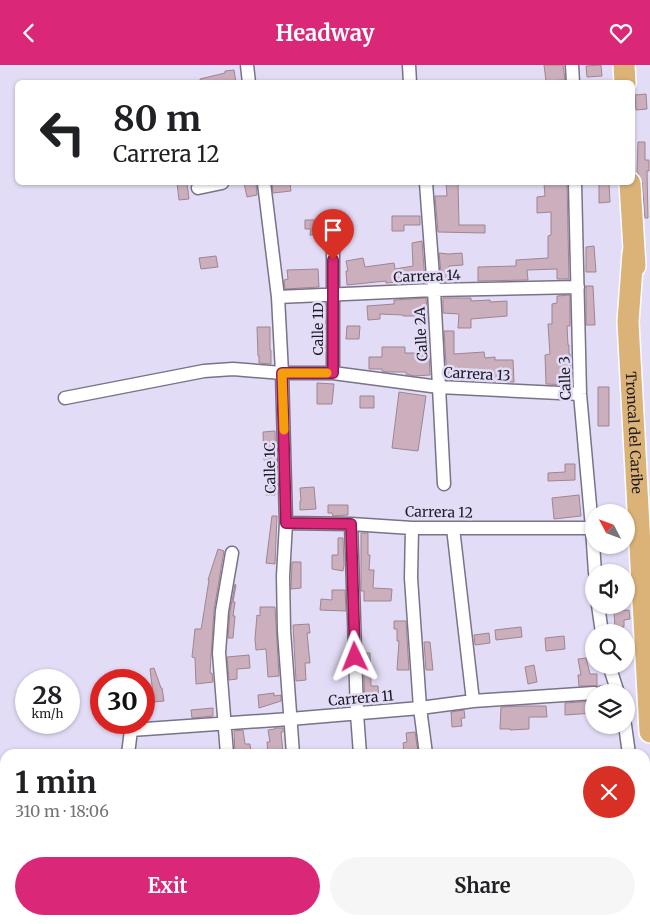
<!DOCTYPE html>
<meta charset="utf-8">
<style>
body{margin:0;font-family:Merriweather,serif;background:#f6f6f6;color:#202124;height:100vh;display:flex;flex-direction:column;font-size:19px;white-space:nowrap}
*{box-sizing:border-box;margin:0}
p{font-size:16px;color:#757577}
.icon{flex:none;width:28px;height:28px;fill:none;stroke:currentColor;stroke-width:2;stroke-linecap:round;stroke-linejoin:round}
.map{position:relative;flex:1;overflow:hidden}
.details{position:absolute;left:0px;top:684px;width:650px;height:176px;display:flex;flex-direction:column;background:#fff;border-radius:15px 15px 0 0;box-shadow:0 1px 4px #0004}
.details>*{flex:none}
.hud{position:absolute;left:15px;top:15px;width:620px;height:105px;border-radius:8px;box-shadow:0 1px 4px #0004;background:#fff;color:#202124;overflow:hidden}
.needle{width:32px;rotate:311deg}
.tools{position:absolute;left:585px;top:439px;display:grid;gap:10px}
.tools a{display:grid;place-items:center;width:50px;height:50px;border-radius:50%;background:#fff;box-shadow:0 1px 4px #0004;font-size:25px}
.speed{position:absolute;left:15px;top:604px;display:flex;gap:10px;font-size:25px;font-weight:700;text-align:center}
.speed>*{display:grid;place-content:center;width:65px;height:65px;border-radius:50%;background:#fff;box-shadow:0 1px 4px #0004;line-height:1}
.speed small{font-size:12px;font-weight:400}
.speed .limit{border:8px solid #d22;background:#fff;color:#111}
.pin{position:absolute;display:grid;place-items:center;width:42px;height:42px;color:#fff;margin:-51px -21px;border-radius:50% 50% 50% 0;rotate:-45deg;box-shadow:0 0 5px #0007}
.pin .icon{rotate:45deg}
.me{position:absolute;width:55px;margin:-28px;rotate:358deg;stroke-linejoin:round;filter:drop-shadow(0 0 4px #0008)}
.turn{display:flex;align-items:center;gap:18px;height:105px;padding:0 15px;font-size:22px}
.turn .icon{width:65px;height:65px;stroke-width:2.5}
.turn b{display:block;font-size:35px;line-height:42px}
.round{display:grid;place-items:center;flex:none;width:52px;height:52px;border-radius:26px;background:#f6f6f6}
.overview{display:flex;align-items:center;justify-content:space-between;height:85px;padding:0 15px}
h1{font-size:30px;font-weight:700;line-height:38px}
.button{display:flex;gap:10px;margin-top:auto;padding:10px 15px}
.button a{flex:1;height:58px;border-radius:30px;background:#db2777;color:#fff;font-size:20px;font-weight:700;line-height:58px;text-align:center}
.button a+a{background:#f6f6f6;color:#202124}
header{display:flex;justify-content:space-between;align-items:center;height:65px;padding:0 15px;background:#db2777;color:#fff;font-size:22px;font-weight:700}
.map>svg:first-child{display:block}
.green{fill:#bad691}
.building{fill:#cbafbc;stroke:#9f8590}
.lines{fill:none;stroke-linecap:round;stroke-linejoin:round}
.minor-casing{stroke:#797289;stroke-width:15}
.trunk-casing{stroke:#fff;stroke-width:24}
.minor{stroke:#fff;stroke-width:12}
.trunk{stroke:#dbb278;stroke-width:21}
.route-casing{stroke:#8e194d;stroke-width:12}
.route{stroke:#db2777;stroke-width:9}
.slow{stroke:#f59e0b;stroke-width:9}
.labels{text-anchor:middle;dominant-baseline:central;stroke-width:5;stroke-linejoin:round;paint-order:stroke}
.street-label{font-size:14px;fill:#1d1a23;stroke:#e3dcf6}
</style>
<header><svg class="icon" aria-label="back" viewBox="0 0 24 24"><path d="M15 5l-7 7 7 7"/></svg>Headway<svg class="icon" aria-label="heart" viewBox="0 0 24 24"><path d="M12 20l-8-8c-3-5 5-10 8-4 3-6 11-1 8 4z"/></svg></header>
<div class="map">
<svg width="650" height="859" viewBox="0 0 650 859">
<rect width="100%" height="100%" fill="#e3dcf6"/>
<!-- green -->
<path class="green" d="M0 728H5V855H41L42 859H0Z"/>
<!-- building -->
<path class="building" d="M544 0H563L565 15 546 16Z
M601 0 602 11 587 12 586 1Z
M234 5 236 18H201L200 14 225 8V6Z
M646 29 647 44 636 45 635 30Z
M638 77H645V95H649V106H647L648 153H645L642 117 637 106Z
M177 118H187L189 134 179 135Z
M244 118H256L257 130 247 132Z
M272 118H290L291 126 273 128Z
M446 118H458L459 160H485V168L438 167 435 131H447Z
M567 118 569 214H557V204L527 205 528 215 478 216V202L516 201V195L548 193V171L551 170V147L537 148V132L545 131 544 119Z
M599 118H609L610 137 599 138Z
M392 151H420V160H404V166H392Z
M305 155H326L325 164H321V170H310L311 164H305Z
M422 176 425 216H414V215L398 217 386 218V216L347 220 346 206H348L346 196 363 193 365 202 394 198 395 204 413 201 412 178Z
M594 181 596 207H586V182Z
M439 188 448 189 462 188 463 200 449 201 447 217H442Z
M216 191 218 202 201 204 199 193Z
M318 204 319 222 285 224 284 215 288 214 287 205Z
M586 221H593L595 260H586Z
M570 230V261H567L568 280H569V289H570L571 320 546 319 545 290 550 289 548 259H552V239L557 238V231Z
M426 233 428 258 418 259V251H403V250L380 249V254L368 255 367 241 394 239V235Z
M443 233H471V236L490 235V237L507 236V251L471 254V263H458L459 249 443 248Z
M347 261H360L359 274H346Z
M257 262H270V285H271V299L259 298V291H258Z
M444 266H454V289L484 287 485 293 495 292V295H513L514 317 458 315V313L447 314Z
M382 282H405V288H429L430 310 414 311 406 309V307H387L382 306V304H369V292H382Z
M317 318 334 319 332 339H317Z
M598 322H609V361H598Z
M399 327 426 331 418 386 392 383Z
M360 331H374V343H360Z
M275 366 276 399 275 430H266L268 394 264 395 263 367Z
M565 399H575V415L548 416V408L565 407Z
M314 422 316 444 300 445V436H301L300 423Z
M579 430 581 451 554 454 552 433Z
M328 440H348V450L333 451 332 448H328Z
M272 451H277L275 499 266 498Z
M361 468H368V490H370L369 505H374L373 523 392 524 391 536H364V526H361Z
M338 473H343L344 500 343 506 332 504V490H338Z
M218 484 224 486 214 545 210 608H212L213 617 196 619 195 593 192 592 195 564H201L202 559 209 515H208Z
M292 497H301V523L291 524Z
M235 519 236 520 233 537H235L233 551H235L233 573H228L230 547Z
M332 525H345L346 546 320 545 321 534 332 535Z
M260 542H275L279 611 268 612 266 584 256 585 255 574 257 550 260 551Z
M629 545 630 554 624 555V562L615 563 614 546Z
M394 556H406L409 605H397L399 576H397V564H394Z
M309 559 310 568H307L310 598H305L306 615 296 616 293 560Z
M521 562 522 572 496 575 495 565Z
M489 568 490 578 475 580 474 570Z
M564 571 565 584 546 586 545 573Z
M424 577H430L433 605H426Z
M363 588H370L371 621H378L379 638 365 640Z
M249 590 250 603 237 604V614L229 615 227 592Z
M586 593 590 609H597V621H579L578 610H581L578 594Z
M534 600 537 617 528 619 525 602Z
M154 603 161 623H162L164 636 154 637 150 604Z
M274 628V631L281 630V636L259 643 258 630Z
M594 636V648L565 650V638Z
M524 641H546L547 652H529V664L510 665V664H500L501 642Z
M213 643V651L192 653 191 645Z
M464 645 465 653H461L462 661 452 662 451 647Z
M275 663H283V667H281L283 688 268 689 267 677H270L268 665 275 664Z
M243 665 245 679H250L251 689H235L234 666Z
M415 667 418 687 404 688 403 678 407 677 406 668Z"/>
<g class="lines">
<defs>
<path id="minor" d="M247 0 249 18
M409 0 410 18
M572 0 573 18
M264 118 278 232 282 308 286 458 283 511 284 566 293 689
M426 118 434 225 444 419
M575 118 580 329 592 463 595 508
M198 123 222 118
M278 232 434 225 578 222
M333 308V161
M65 333 204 306 233 304 282 308H333L439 322 580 329
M286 458 351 459 412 463H592
M351 459 357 649 360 689
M412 463 411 513 420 643 426 689
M453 463 473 636
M598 540 602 568
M609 600 618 628
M600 628 617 626
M625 660 629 689
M128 689 131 665 290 654 420 643 473 636 594 628
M227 689 219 588 222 546 232 488
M150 855 151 859
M240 855V859
M309 855V859
M437 855 438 859
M498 855V859
M618 855V859
M368 859V855"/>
<g id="trunk">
<path d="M624 0 625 18"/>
<path d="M630 118 635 201"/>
<path id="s1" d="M633 188 628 257 650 667"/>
</g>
</defs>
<!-- minor casing -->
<use href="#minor" class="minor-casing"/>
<!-- trunk casing -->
<use href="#trunk" class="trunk-casing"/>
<!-- minor -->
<use href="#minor" class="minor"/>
<!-- trunk -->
<use href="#trunk" class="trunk"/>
</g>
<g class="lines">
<defs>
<path id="route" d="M333 195V308H282L286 458 351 459 355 592"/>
</defs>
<!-- route casing -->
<use href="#route" class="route-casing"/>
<!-- route -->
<use href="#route" class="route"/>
<!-- slow -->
<path class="slow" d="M284 365 282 308H327"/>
</g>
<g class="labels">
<!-- street labels -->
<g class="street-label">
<text transform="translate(427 211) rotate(-2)">Carrera 14</text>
<text transform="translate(318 264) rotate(-90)">Calle 1D</text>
<text transform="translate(421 269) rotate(-93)">Calle 2A</text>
<text transform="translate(477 309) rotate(3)">Carrera 13</text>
<text transform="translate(565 313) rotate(-92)">Calle 3</text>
<text stroke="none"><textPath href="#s1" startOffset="180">Troncal del Caribe</textPath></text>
<text transform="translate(270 403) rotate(-91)">Calle 1C</text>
<text transform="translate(439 447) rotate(1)">Carrera 12</text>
<text transform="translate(361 633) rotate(-5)">Carrera 11</text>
</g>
</g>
</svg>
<div class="tools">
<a><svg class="needle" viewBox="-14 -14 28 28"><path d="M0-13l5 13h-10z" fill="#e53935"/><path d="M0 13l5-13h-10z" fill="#757577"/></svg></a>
<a><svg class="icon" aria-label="sound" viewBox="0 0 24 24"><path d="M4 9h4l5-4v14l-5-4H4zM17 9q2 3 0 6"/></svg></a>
<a><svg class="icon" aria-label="search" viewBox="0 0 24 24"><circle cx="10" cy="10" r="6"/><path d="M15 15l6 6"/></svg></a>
<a><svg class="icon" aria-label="layers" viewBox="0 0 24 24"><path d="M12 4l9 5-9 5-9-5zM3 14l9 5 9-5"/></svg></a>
</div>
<div class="speed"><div>28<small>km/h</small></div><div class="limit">30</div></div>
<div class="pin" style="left:333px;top:195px;background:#d93025"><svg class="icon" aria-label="arrive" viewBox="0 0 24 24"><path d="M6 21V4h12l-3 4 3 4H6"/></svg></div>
<svg class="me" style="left:355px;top:592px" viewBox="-20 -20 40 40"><path d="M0-17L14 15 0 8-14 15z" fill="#db2777" stroke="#fff" stroke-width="4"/></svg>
<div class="hud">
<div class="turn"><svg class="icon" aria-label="left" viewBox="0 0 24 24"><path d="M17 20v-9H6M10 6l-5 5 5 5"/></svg><div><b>80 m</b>Carrera 12</div></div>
</div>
<section class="details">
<div class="overview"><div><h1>1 min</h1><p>310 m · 18:06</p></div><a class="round" style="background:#d93025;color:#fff"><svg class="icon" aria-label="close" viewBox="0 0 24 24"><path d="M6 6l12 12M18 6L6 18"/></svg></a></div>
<div class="button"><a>Exit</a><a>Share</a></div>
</section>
</div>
